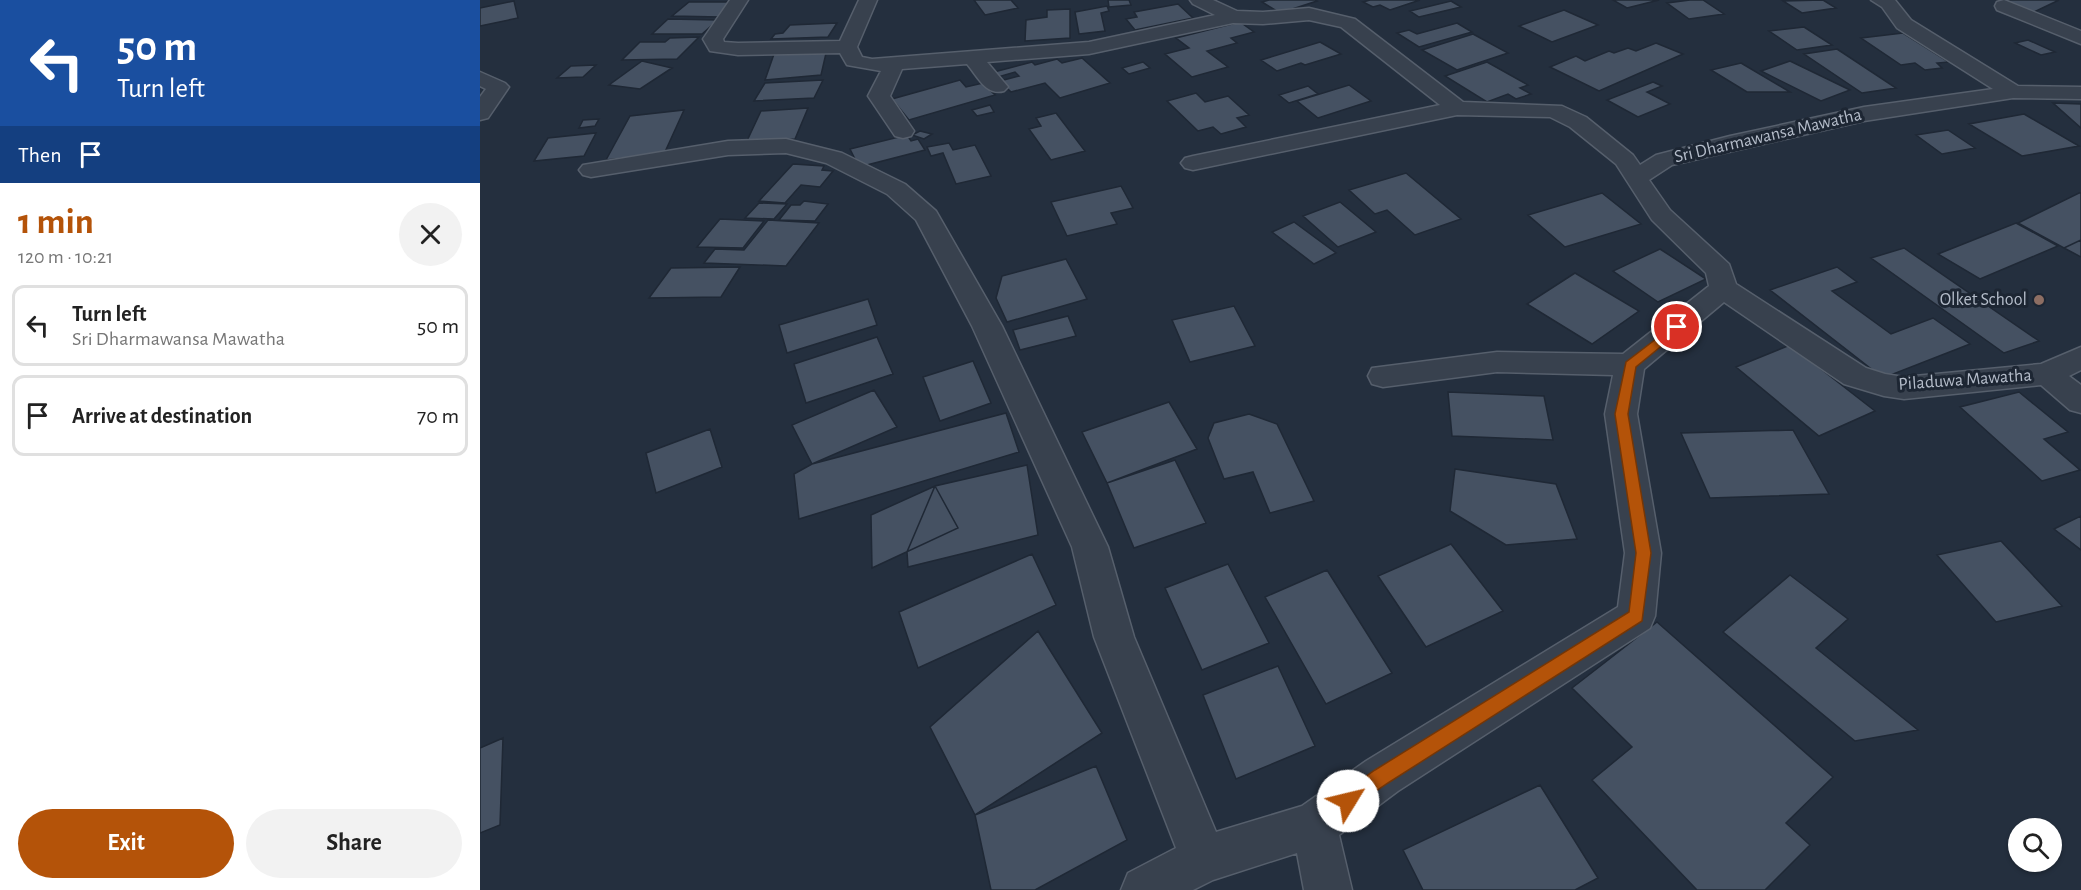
<!DOCTYPE html>
<meta charset="utf-8">
<style>
body{margin:0;font-family:"Alegreya Sans",sans-serif;background:#f2f2f2;color:#222;height:100vh;display:flex;flex-direction:column;font-size:22px;white-space:nowrap}
*{box-sizing:border-box;margin:0}
p{font-size:20px;color:#767676}
.icon{flex:none;width:33px;height:33px;fill:none;stroke:currentColor;stroke-width:2;stroke-linecap:round;stroke-linejoin:round}
.map{position:relative;flex:1;overflow:hidden}
.panel{display:flex;flex-direction:column;background:#fff;width:480px}
.panel>*{flex:none}
.hud{background:#1a4fa0;color:#fff;overflow:hidden}
.controls{position:absolute;left:1528px;top:818px;display:grid;gap:12px}
.controls a{display:grid;place-items:center;width:54px;height:54px;border-radius:50%;background:#fff;box-shadow:0 2px 4px #0004;font-size:30px}
.pin{position:absolute;display:grid;place-items:center;width:51px;height:51px;color:#fff;margin:-26px;border:3px solid #fff;border-radius:50%;box-shadow:0 2px 6px #0007}
.me{position:absolute;width:66px;margin:-33px;rotate:54deg;stroke-linejoin:round;filter:drop-shadow(0 0 4px #0008)}
.turn{display:flex;align-items:center;gap:21px;height:126px;padding:0 18px;font-size:27px}
.turn .icon{width:78px;height:78px;stroke-width:2.5}
.turn b{display:block;font-size:42px;line-height:51px}
.then{display:flex;align-items:center;height:57px;padding:0 18px;background:#0003;gap:12px;font-size:22px}
.round{display:grid;place-items:center;flex:none;width:63px;height:63px;border-radius:32px;background:#f2f2f2}
.head{display:flex;align-items:center;justify-content:space-between;height:102px;padding:0 18px}
h1{font-size:36px;font-weight:600;line-height:45px;color:#b45309}
.button{display:flex;gap:12px;margin-top:auto;padding:12px 18px}
.button a{flex:1;height:69px;border-radius:36px;background:#b45309;color:#fff;font-size:24px;font-weight:600;line-height:69px;text-align:center}
.button a+a{background:#f2f2f2;color:#222}
ul{padding:0;list-style:none}
li{display:flex;align-items:center;gap:18px;height:81px;margin:0 12px 9px;padding:0 6px;border:3px solid #e0e0e0;border-radius:12px}
li div{flex:1}
li b{display:block;font-size:22px}
li em{font-style:normal}
main{display:flex;flex:1;min-height:0}
.map>svg:first-child{display:block}
.building{fill:#455162;stroke:#1f2835;stroke-width:1.5}
.lines{fill:none;stroke-linecap:round;stroke-linejoin:round}
.minor-casing{stroke:#565f6c;stroke-width:3}
.minor{fill:#38414e;fill-rule:evenodd}
.route{fill:#b45309;stroke:#753606;stroke-width:1.5}
.education-dot{fill:#8d6e63;stroke:#1d2633;stroke-width:2}
.labels{text-anchor:middle;dominant-baseline:central;stroke-width:6;stroke-linejoin:round;paint-order:stroke}
.street-label{font-size:18px;fill:#b4bcc9;stroke:#1d2633}
.poi-label{font-size:18px;fill:#b4bcc9;stroke:#1d2633;text-anchor:end}
</style>
<main>
<section class="panel">
<div class="hud">
<div class="turn"><svg class="icon" aria-label="left" viewBox="0 0 24 24"><path d="M17 20v-9H6M10 6l-5 5 5 5"/></svg><div><b>50 m</b>Turn left</div></div>
<div class="then">Then<svg class="icon" aria-label="arrive" viewBox="0 0 24 24"><path d="M6 21V4h12l-3 4 3 4H6"/></svg></div>
</div>
<div class="head"><div><h1>1 min</h1><p>120 m · 10:21</p></div><a class="round"><svg class="icon" aria-label="close" viewBox="0 0 24 24"><path d="M6 6l12 12M18 6L6 18"/></svg></a></div>
<ul>
<li><svg class="icon" aria-label="left" viewBox="0 0 24 24"><path d="M17 20v-9H6M10 6l-5 5 5 5"/></svg><div><b>Turn left</b><p>Sri Dharmawansa Mawatha</p></div><em>50 m</em></li>
<li><svg class="icon" aria-label="arrive" viewBox="0 0 24 24"><path d="M6 21V4h12l-3 4 3 4H6"/></svg><div><b>Arrive at destination</b></div><em>70 m</em></li>
</ul>
<div class="button"><a>Exit</a><a>Share</a></div>
</section>
<div class="map">
<svg width="1601" height="890" viewBox="0 0 1601 890">
<rect width="100%" height="100%" fill="#242f3e"/>
<!-- building -->
<path class="building" d="M494 0H531L538 8 505 15Z
M628 0H649L651 5 629 7Z
M789 0H835L837 1 800 13 782 2Z
M890 0H940L910 10 900 5 893 7 883 2Z
M1133 0H1179L1147 8Z
M1210 0H1223L1244 14 1209 19 1187 3Z
M1343 0 1356 8 1322 13 1303 1Z
M1516 0H1579L1554 12Z
M34 1 38 18 0 26V8Z
M971 1 981 7 939 17 930 11Z
M209 2H256L241 17 192 16Z
M698 4 713 18 655 30 646 19 657 17 654 12Z
M627 6 629 11 621 13 625 31 599 34 595 12Z
M590 9V38L545 41 546 20 567 17V10Z
M1084 10 1118 25 1072 42 1039 26Z
M188 19 238 20 222 34H172Z
M760 22 774 32 751 38 757 43 727 51 748 67 712 77 685 54 709 48 696 38Z
M357 23 348 37 291 39 295 34 303 33 310 25Z
M977 23 992 32 939 47 917 33 929 30 937 34Z
M1324 27 1352 45 1317 50 1289 31Z
M1423 33 1469 62 1457 63 1462 68 1445 70 1435 63 1421 65 1381 38Z
M993 34 1028 53 977 70 942 50Z
M219 37 197 59 142 60 160 42H185L190 38Z
M1548 40 1575 52 1561 55 1535 43Z
M840 42 861 54 825 65 821 63 797 71 781 60Z
M1176 43 1203 54 1119 91 1070 67 1096 56 1105 61 1129 51 1134 53 1148 48 1156 51Z
M347 49 341 75 285 80 294 54Z
M1357 49 1416 88 1382 93 1324 54Z
M602 58 630 83 580 98 565 83 531 92 520 81 539 76 535 72 518 77 514 72 552 62 555 65 577 59 582 63Z
M162 61 192 68 160 89 129 85Z
M1310 61 1370 90 1341 101 1281 71Z
M663 62 670 68 649 74 642 68Z
M1007 62 1048 85 1040 88 1051 94 1036 99 1028 94 1007 102 965 76Z
M1261 63 1310 92H1267L1231 70Z
M116 65 103 77 77 78 91 66Z
M343 80 334 98 274 101 285 83Z
M480 80 486 87 503 83 515 95 429 120 412 99Z
M1173 82 1182 86 1167 92 1190 104 1158 117 1127 100Z
M869 85 891 101 838 118 817 101Z
M828 86 838 94 809 103 799 95Z
M716 93 725 102 748 96 769 115 757 118 766 127 741 134 733 127 718 131 687 101Z
M1573 103 1601 104V128Z
M510 105 514 112 497 116 492 110Z
M328 108 315 139 266 143 281 111Z
M204 110 184 154 126 160 150 116Z
M576 113 605 151 571 160 549 129 561 126 556 118Z
M1544 114 1599 146 1542 156 1489 124Z
M119 119 115 126 99 128 103 120Z
M1468 130 1495 148 1462 154 1436 135Z
M440 131 452 134 444 139 432 135Z
M116 133 104 156 54 161 68 138Z
M427 135 431 141 438 139 445 150 379 167 370 149Z
M469 143 473 150 495 145 511 176 476 184 463 153 451 156 447 147Z
M313 164 344 166 342 170 353 171 340 187 321 185 305 203 279 201Z
M926 173 981 219 935 235 907 210 895 214 869 190Z
M641 186 653 208 631 213 637 224 587 236 571 202Z
M1122 193 1161 224 1085 247 1048 215Z
M1599 193H1601V240L1584 248 1538 223Z
M324 201 348 204 335 221 299 220 311 205H320Z
M860 202 896 232 858 247 823 216Z
M279 203 307 204 294 219 265 218Z
M240 219 284 221 263 248 217 247Z
M288 220 339 223 306 266 224 263 235 249 264 250Z
M814 222 856 253 834 264 792 232Z
M1536 223 1578 246 1500 279 1458 254Z
M1601 240V257L1584 248Z
M1424 248 1559 341 1524 353 1391 258Z
M1180 249 1226 279 1178 302 1133 271Z
M586 259 607 299 527 322 516 298 522 276Z
M260 267 241 297 169 298 191 268Z
M1357 267 1377 282 1352 291 1411 334 1453 318 1490 344 1403 378 1290 290Z
M1095 273 1159 311 1112 344 1047 304Z
M388 299 397 325 307 353 299 325Z
M754 306 775 346 710 362 692 320Z
M588 316 596 336 540 350 533 330Z
M397 337 413 374 326 403 314 364Z
M1310 345 1395 411 1339 436 1256 367Z
M493 361 511 403 460 421 443 377Z
M394 390 417 427 332 464 312 425Z
M968 392 1064 396 1073 440 972 436Z
M1539 392 1588 432 1564 439 1600 470 1562 481 1480 407Z
M689 402 717 449 627 483 602 432Z
M526 413 539 452 319 519 314 474 332 464Z
M769 414 797 424 834 501 790 513 773 472 744 479 728 438 734 423Z
M230 429 242 467 176 493 166 453Z
M1313 430 1349 494 1230 498 1201 433Z
M695 460 726 523 654 548 627 483Z
M547 465 558 535 428 567 427 552 455 486Z
M975 469 1076 484 1097 539 1026 545 970 511Z
M455 486 478 528 392 568 391 515Z
M1601 516V550L1574 529Z
M1521 541 1582 606 1516 622 1457 555Z
M971 544 1023 611 946 647 898 576Z
M552 554 576 605 438 668 419 612Z
M748 564 789 643 722 670 685 588Z
M847 570 912 673 846 704 785 597Z
M1310 575 1368 619 1336 648 1438 730 1375 741 1243 632Z
M1177 622 1353 777 1306 823 1330 845 1285 890H1217L1112 780 1152 747 1092 688Z
M558 631 622 733 495 815 450 727Z
M798 666 835 746 756 779 723 695Z
M23 738 20 825 0 833V748Z
M616 766 647 840 555 890H511L495 815Z
M1060 785 1118 878 1095 890H943L923 850Z"/>
<g class="lines">
<defs>
<path id="minor" d="M250 0H268L243 39 244 42 258 43 360 41 379 0H397L377 47 382 57 392 59 609 42 735 15 713 4 710 0H733L757 11 783 12 829 8 875 19 983 102 1082 106 1106 117 1153 155 1160 165 1176 155 1250 136 1384 107 1513 89 1417 28 1402 7 1391 0H1415L1431 20 1538 86 1601 87V99L1533 98 1384 121 1192 165 1169 180 1190 210 1249 264 1256 284 1386 368 1405 374 1424 377 1561 364 1601 347V370L1589 376 1601 385V413L1590 410 1561 385 1424 399 1404 396 1364 384 1244 302 1164 369 1157 414 1181 553 1175 616 1170 628 918 791 859 835 872 890H824L817 853 733 880 713 890H641L648 873 696 848 614 637 592 547 492 326 436 220 407 194 346 163 306 153 248 155 111 177 103 175 99 170 103 165 248 141 306 139 362 153 425 184 456 211 522 326 628 547 654 637 736 832 822 806 886 761 1138 607 1145 553 1125 414 1133 375 1017 372 903 387 892 384 888 376 892 368 1017 352 1143 354 1229 286 1226 273 1172 220 1136 164 1090 127 1070 117 977 115 713 170 705 168 701 163 705 158 713 156 960 105 861 27 829 20 783 24 753 23 609 54 507 62 528 87 524 91C506 96 498 77 487 64L422 69 410 96 434 131 431 136 423 138 415 136 388 96 401 71 367 65 360 53 258 55 230 51 223 39Z
M1524 0 1601 31V44L1517 10 1515 6 1517 2Z
M0 72 25 83 29 87 8 118 0 120V97L6 89 0 86Z"/>
</defs>
<!-- minor casing -->
<use href="#minor" class="minor-casing"/>
<!-- minor -->
<use href="#minor" class="minor"/>
</g>
<!-- route -->
<path class="route" d="M1197 323 1201 324V330L1156 367 1148 414 1171 553 1162 621 908 783 868 810 861 807 859 801 861 794 895 770 1149 612 1156 553 1135 414 1146 362Z"/>
<!-- markers -->
<circle class="education-dot" cx="1559" cy="300" r="6"/>
<g class="labels">
<!-- street labels -->
<g class="street-label">
<text transform="translate(1288 136) rotate(-13)">Sri Dharmawansa Mawatha</text>
<text transform="translate(1485 380) rotate(-4)">Piladuwa Mawatha</text>
</g>
<!-- poi labels -->
<g class="poi-label">
<text x="1547" y="300">Olket School</text>
</g>
</g>
</svg>
<div class="controls">
<a><svg class="icon" aria-label="search" viewBox="0 0 24 24"><circle cx="10" cy="10" r="6"/><path d="M15 15l6 6"/></svg></a>
</div>
<div class="pin" style="left:1197px;top:327px;background:#d93025"><svg class="icon" aria-label="arrive" viewBox="0 0 24 24"><path d="M6 21V4h12l-3 4 3 4H6"/></svg></div>
<svg class="me" style="left:868px;top:801px" viewBox="-20 -20 40 40"><circle r="19" fill="#fff"/><path d="M0-13L10 11 0 6-10 11z" fill="#b45309"/></svg>
</div>
</main>
